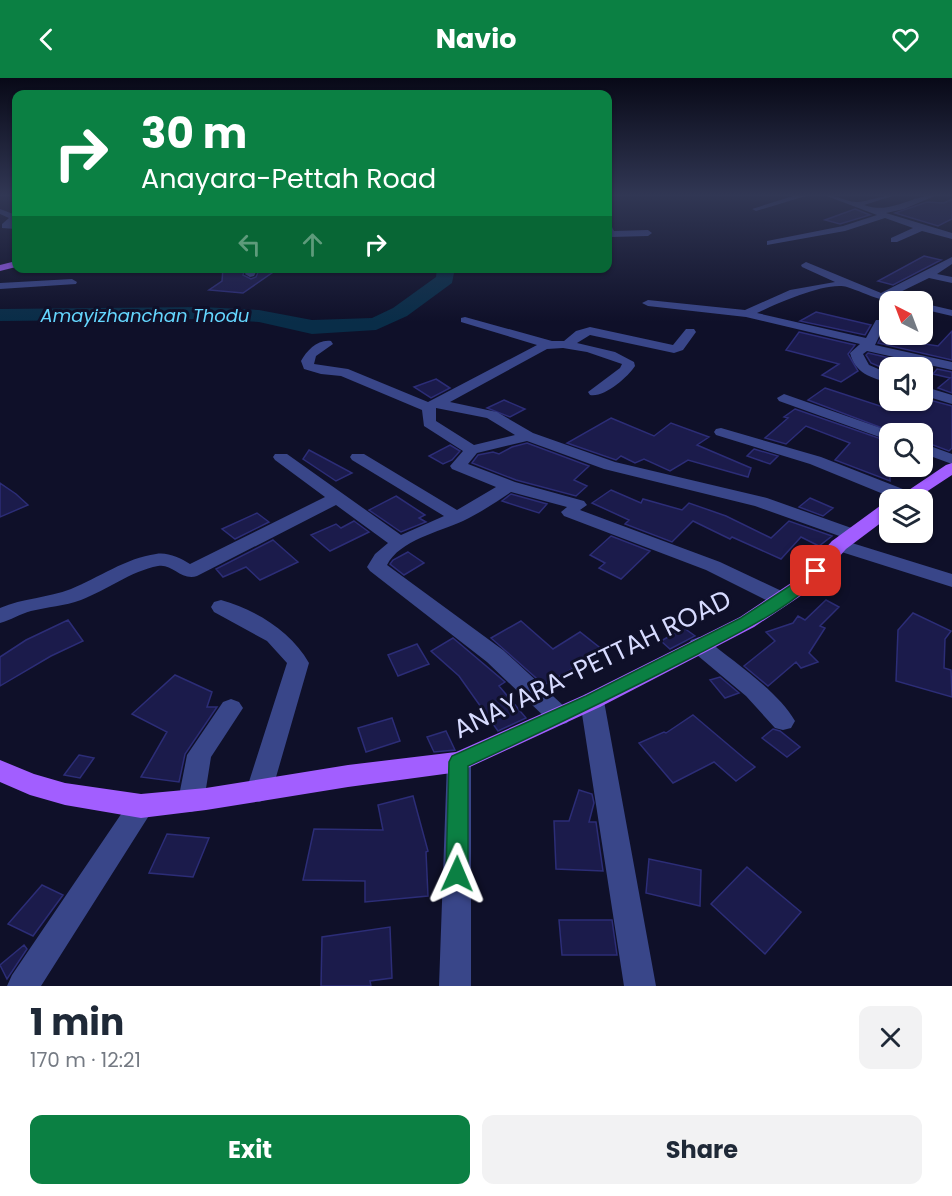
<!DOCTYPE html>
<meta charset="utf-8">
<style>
body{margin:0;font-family:Poppins,sans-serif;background:#f2f2f3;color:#1f2937;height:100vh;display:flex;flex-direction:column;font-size:22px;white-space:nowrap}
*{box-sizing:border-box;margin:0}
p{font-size:20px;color:#747a83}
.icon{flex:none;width:33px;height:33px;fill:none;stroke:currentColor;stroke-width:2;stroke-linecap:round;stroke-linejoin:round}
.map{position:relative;height:908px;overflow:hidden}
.drawer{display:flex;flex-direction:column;background:#fff;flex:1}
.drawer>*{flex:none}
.guide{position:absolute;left:12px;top:12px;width:600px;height:183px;border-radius:12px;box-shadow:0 2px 4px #0004;background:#0b8043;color:#fff;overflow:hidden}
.needle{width:39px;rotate:318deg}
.tools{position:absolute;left:879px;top:213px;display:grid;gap:12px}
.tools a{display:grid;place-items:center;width:54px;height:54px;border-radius:12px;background:#fff;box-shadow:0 2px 4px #0004;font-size:30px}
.pin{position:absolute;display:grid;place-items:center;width:51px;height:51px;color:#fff;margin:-26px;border-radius:12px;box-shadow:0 3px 9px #0006}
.me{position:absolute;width:66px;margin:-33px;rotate:1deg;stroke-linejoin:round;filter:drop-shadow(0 0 4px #0008)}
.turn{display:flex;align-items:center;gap:21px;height:126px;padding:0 30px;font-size:27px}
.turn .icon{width:78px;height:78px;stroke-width:2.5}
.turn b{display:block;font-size:42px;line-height:51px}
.lanes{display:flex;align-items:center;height:57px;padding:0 30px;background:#0003;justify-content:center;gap:30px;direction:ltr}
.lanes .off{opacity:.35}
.round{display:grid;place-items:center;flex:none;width:63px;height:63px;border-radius:12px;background:#f2f2f3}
.overview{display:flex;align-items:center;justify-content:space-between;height:102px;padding:0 30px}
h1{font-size:36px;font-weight:700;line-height:45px}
.action{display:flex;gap:12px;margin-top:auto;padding:12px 30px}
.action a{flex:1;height:69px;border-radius:12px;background:#0b8043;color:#fff;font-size:24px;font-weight:700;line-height:69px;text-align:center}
.action a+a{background:#f2f2f3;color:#1f2937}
header{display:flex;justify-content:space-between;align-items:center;height:78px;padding:0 30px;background:#0b8043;color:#fff;font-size:27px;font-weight:700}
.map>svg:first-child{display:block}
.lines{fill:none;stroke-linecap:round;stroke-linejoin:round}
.river{fill:#092d48;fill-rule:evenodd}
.building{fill:#1b1b4b;stroke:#2c2d77;stroke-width:1.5}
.minor{fill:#394689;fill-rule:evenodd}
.major{fill:#a25eff;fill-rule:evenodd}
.route{fill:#0b8043;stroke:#07532c;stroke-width:1.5}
.labels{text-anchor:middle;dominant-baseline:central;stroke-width:6;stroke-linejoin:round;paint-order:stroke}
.far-water-label{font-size:18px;font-style:italic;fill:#65d7ff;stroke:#0f1029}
.near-street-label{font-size:26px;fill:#d7dbff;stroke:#0f1029}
</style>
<header><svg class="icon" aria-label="back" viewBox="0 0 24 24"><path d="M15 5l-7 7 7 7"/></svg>Navio<svg class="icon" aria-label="heart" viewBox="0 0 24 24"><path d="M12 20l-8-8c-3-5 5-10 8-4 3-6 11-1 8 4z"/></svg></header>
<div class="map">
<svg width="952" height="908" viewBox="0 0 952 908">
<rect width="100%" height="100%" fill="#0f1029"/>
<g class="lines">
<!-- river -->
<path class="river" d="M437 190H455L452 205 407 238 376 252 312 256 259 244 201 241 0 243V231L201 229 259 232 312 242 372 240 393 230 436 199Z"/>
</g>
<!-- building -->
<path class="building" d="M952 121V141L938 148 895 135 927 124 944 125Z
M855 131 870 137 840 146 825 142Z
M924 178 941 182 893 207 878 203Z
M223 190H245L243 197 251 201 256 199 260 190H279L243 215 209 212 222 203Z
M816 234 871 247 865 257 800 243Z
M886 250 890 251V256H903L899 262 938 268 952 253V282L878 265Z
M799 254 855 267 848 276 858 293 841 304 822 297 839 286 786 272Z
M868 275 903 283 899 287 890 285V293L871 285 866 277Z
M937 291 952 294V315L938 310 950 300 933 296Z
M436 301 450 310 431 320 414 309Z
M825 310 886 330 895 325 913 332 926 321 952 328V370L949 373 922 363V356H898L808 322Z
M504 322 525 331 510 339 487 330Z
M795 331 890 364V403L835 382 850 365 806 348 786 366 765 360 788 340 784 339Z
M611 340 654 358 671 345 709 359 697 367 751 390 748 399 688 382 670 393 644 381 635 385 621 378 616 382 567 365Z
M527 365 589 388 574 402 587 408 576 418 516 402 472 385 478 377 493 374 499 376 512 369Z
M450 367 460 373 452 382 443 386 429 378Z
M754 371 778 378 770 386 747 378Z
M309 372 352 395 336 403 303 381Z
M0 405 16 416 28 427 0 439Z
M611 412 641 425 643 421 682 432 689 425 726 438 771 460 789 443 832 458 819 468 801 459 781 481 732 459 730 461 693 443 672 464 625 446 629 442 592 425Z
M511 416 547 426 539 435 502 423Z
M396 418 425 437 419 440 426 444 401 454 369 432Z
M810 420 833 430 823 438 799 429Z
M257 435 269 444 235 461 222 451Z
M354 443 369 454 330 473 311 457 336 446 341 450Z
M611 458 650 473 621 501 599 490 605 485 590 477Z
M273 462 298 484 260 502 246 489 223 499 216 491Z
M408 474 424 485 404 497 390 486 393 482Z
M826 522 839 529 820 548 825 550 809 575 818 584 801 590 796 584 768 608 744 588 775 563 766 554 793 545 798 538 805 542Z
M913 535 951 553 945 561 944 590 951 592 952 619 896 603 898 552Z
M68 542 83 563 51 578 0 608V579L26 562Z
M521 543 553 571 580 554 604 573 544 607 491 560Z
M684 550 695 558 670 571 661 563Z
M453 560 505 604 499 608 526 640 498 653 459 598 431 573Z
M417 566 429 586 398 598 388 577Z
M175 597 212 614 207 629H217L185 676 179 704 141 699 167 654 132 636Z
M720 599 739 615 725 620 710 602Z
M693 637 745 681 755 689 736 703 714 684 673 705 639 665 664 654 666 655Z
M392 640 400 663 366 674 358 650Z
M773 651 780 653 800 669 787 679 762 660Z
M446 653 455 672 434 674 427 659Z
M79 677 94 680 80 700 64 697Z
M579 712 592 716 594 725 589 744H596L603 793 556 791 554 743H569Z
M413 718 428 773 426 774 428 818 365 824V803L303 802 314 751 383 752 378 727Z
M167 756 209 760 193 799 149 795Z
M649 781 701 792 700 828 646 815Z
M747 789 801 834 765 876 711 826Z
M42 807 63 817 33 858 8 846Z
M559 842H612L617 877H562Z
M390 849 392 900 370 903 371 908H321L322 859Z
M24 867 27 871 7 901 0 887Z"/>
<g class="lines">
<!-- minor -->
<path class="minor" d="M796 117H809L756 133 752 131Z
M824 117C836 117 847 124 857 124 871 123 882 117 896 117L864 127C892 137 910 117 937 117L904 131 886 135 952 155V161L922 153 897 164H891V160L913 150 885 140 845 153 767 167V163L843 148 877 137Z
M0 131 16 137V142L13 145H16V151L2 150V146L9 140 0 136Z
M608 149H612L614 153 648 152 652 155 648 158 611 159 608 157Z
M952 179V186L937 196 952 199V205L929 200 892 218 905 224C879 224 871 217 847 209 827 203 776 226 757 235L866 260 876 242H884L886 244 875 267 952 284V292L867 273 863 276 869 287 890 296V305C871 300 855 295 850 275L860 266 746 239 648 228 642 225 648 222 745 232 790 212 835 204 802 189 801 187 806 184 881 215Z
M248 190H258L254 198 250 199 245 196Z
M72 201 77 204 76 206 0 211V205Z
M922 225 952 232V238L922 231Z
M465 239 552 263H564L576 253 590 249 673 267 686 251H694L696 254 683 272 674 275 590 257 577 265 615 274 634 284 635 288C628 299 604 320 590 317L588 314 620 290 622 286 587 274 563 270 547 271 450 324 497 334 533 355 615 384 767 420 857 452 860 456 857 460H845L755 428 604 391 527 363 477 375 468 386 515 404 584 423 587 427 580 432 720 484 788 516 791 521 788 526 781 528 774 526 706 492 564 438 561 434 567 429 511 414C496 424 480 435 463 443 439 454 400 462 387 487L503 572 567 631 571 638 567 645 559 647 551 645 487 584 370 493 367 489 375 476 388 465 336 427 197 498C181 503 172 485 158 488 131 493 107 512 81 522 65 528 47 529 31 533 20 536 11 542 0 545V530C23 520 48 520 71 511 98 500 126 480 156 476 168 474 180 480 190 486L325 419 275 382 273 379 275 376H287L401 457 444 438 352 382 350 379 352 376H364L457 432 496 409 452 391 450 388 463 373 424 348 422 332 341 298 321 296 304 291 301 283C307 272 318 261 331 263L333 266 316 278 314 286 348 291 428 324 537 267 461 244V240ZM436 330 487 340 515 357 474 367 436 343Z
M922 308 952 317V326L922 317Z
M784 316 895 355 896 356H890V362L885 361 779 323 777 320Z
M721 350 821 379 913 415 915 419 914 422H898L810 386 716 357 714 354 716 351Z
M922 365 952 376V386L922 375Z
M839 461 952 496V509L832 471 830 467 832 463Z
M221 522C256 532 291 553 309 585L272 713 268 721 259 724 250 721 246 713 287 585 267 563 214 534 211 529 214 524Z
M699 559 707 562C733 583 779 614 795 643L791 650 783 652 775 650 746 618 691 572 688 567 691 562Z
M592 614 600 617 604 623 656 908H624L580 623 584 617Z
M231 621 239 624 243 630 211 679 204 723 200 731 191 734 182 731 178 723 187 677 223 624Z
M459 674 468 677 471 684V908H439L447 684 450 677Z
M141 716 150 720 154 728 150 736 41 908H7L12 897 132 720Z"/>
<!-- major -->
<path class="major" d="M16 183V189L0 193V187Z
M952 385V397L914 422H894L946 387Z
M890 424V438L846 471 811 511 754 549 600 629 459 694 348 709 206 732 141 740 65 727 30 717 0 704V682L34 696 65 705 141 716 206 710 348 687 456 674 584 617 740 539 797 501 832 463 884 425Z"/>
</g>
<!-- sky -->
<linearGradient id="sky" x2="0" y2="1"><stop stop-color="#080917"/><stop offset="0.48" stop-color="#313754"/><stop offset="1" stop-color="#313754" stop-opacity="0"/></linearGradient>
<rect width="952" height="244" fill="url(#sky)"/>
<!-- route -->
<path class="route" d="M816 488 823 493C801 525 734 557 698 576 622 615 546 652 468 688V796L465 803 457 806 449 803 446 796 449 684 452 678 586 618 741 540 799 502 811 489Z"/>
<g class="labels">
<!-- far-water labels -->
<g class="far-water-label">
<text x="145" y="237">Amayizhanchan Thodu</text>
</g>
<!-- near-street labels -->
<g class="near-street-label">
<text transform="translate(592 586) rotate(-26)">ANAYARA-PETTAH ROAD</text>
</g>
</g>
</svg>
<div class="tools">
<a><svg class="needle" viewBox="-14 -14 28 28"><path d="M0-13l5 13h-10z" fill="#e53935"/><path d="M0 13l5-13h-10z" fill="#747a83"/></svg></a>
<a><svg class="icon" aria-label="sound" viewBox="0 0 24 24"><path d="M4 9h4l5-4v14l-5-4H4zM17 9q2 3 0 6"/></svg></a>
<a><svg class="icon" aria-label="search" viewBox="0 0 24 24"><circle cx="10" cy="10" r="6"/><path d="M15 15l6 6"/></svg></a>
<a><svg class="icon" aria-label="layers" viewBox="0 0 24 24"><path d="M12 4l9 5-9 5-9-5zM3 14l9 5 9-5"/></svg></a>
</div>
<div class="pin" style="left:816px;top:493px;background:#d93025"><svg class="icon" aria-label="arrive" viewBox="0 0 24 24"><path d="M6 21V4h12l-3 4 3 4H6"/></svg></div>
<svg class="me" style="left:457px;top:796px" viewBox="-20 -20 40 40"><path d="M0-17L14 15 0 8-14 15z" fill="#0b8043" stroke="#fff" stroke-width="4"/></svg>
<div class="guide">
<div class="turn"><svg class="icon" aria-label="right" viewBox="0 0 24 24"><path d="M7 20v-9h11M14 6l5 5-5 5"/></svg><div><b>30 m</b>Anayara-Pettah Road</div></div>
<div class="lanes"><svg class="icon off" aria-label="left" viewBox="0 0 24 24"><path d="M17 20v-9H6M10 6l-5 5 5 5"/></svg><svg class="icon off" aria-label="ahead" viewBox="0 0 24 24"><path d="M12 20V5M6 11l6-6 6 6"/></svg><svg class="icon" aria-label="right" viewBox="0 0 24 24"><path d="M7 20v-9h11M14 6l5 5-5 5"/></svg></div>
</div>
</div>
<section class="drawer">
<div class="overview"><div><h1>1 min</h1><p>170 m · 12:21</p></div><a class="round"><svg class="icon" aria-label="close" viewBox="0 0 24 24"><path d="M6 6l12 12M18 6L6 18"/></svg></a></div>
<div class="action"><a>Exit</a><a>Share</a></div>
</section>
